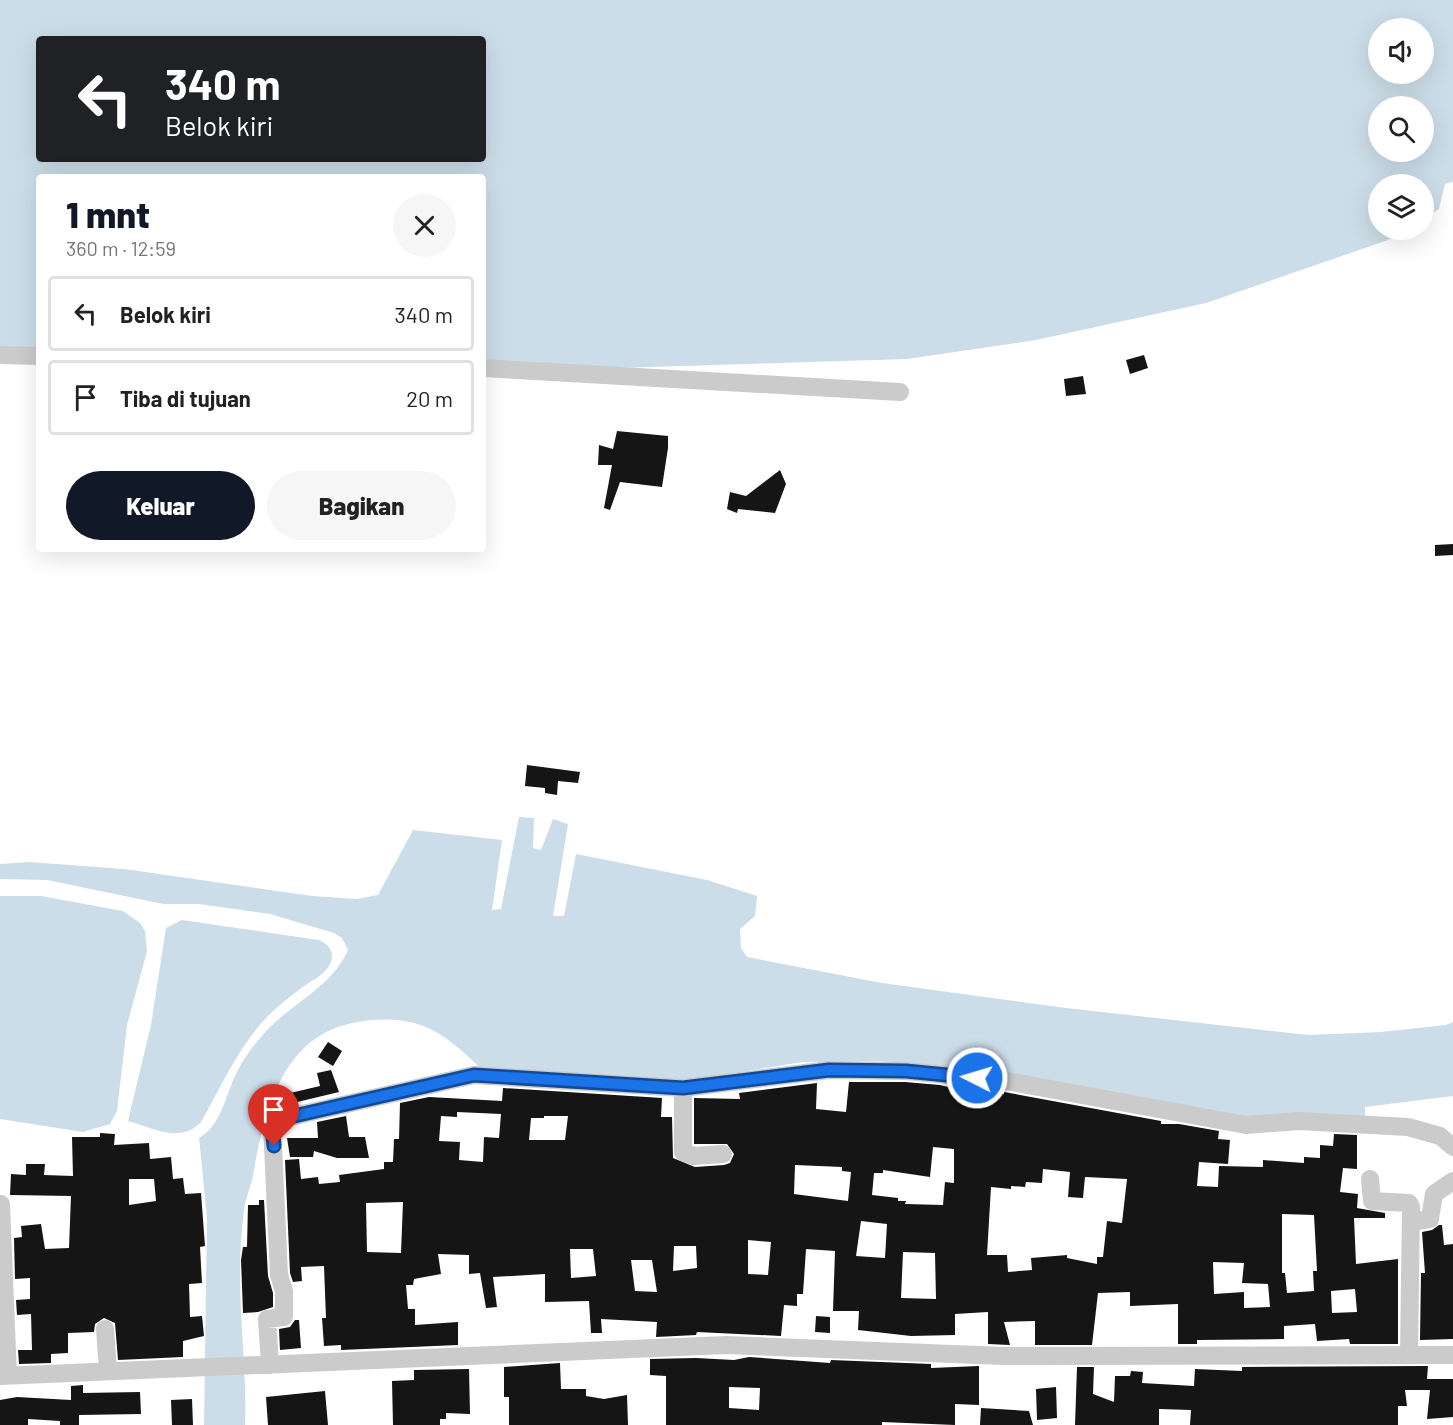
<!DOCTYPE html>
<html lang="id">
<meta charset="utf-8">
<style>
body{margin:0;font-family:Barlow,sans-serif;background:#f6f6f6;color:#222;height:100vh;display:flex;flex-direction:column;font-size:22px;white-space:nowrap}
*{box-sizing:border-box;margin:0}
p{font-size:20px;color:#767676}
.icon{flex:none;width:33px;height:33px;fill:none;stroke:currentColor;stroke-width:2;stroke-linecap:round;stroke-linejoin:round}
.map{position:relative;flex:1;overflow:hidden}
.side{position:absolute;left:36px;top:174px;width:450px;height:378px;display:flex;flex-direction:column;background:#fff;border-radius:6px;box-shadow:0 6px 24px #0002}
.side>*{flex:none}
.hud{position:absolute;left:36px;top:36px;width:450px;height:126px;border-radius:6px;box-shadow:0 6px 24px #0002;background:#202124;color:#fff;overflow:hidden}
.buttons{position:absolute;left:1368px;top:18px;display:grid;gap:12px}
.buttons a{display:grid;place-items:center;width:66px;height:66px;border-radius:50%;background:#fff;box-shadow:0 6px 24px #0002;font-size:30px}
.pin{position:absolute;display:grid;place-items:center;width:51px;height:51px;color:#fff;margin:-62px -26px;border-radius:50% 50% 50% 0;rotate:-45deg;box-shadow:0 0 6px #0007}
.pin .icon{rotate:45deg}
.me{position:absolute;width:66px;margin:-33px;rotate:275deg;stroke-linejoin:round;filter:drop-shadow(0 0 4px #0008)}
.turn{display:flex;align-items:center;gap:21px;height:126px;padding:0 30px;font-size:27px}
.turn .icon{width:78px;height:78px;stroke-width:2.5}
.turn b{display:block;font-size:42px;line-height:51px}
.round{display:grid;place-items:center;flex:none;width:63px;height:63px;border-radius:32px;background:#f6f6f6}
.overview{display:flex;align-items:center;justify-content:space-between;height:102px;padding:0 30px}
h1{font-size:36px;font-weight:800;line-height:45px;color:#111827}
.action{display:flex;gap:12px;margin-top:auto;padding:12px 30px}
.action a{flex:1;height:69px;border-radius:36px;background:#111827;color:#fff;font-size:24px;font-weight:800;line-height:69px;text-align:center}
.action a+a{background:#f6f6f6;color:#222}
ul{padding:0;list-style:none}
li{display:flex;align-items:center;gap:18px;height:75px;margin:0 12px 9px;padding:0 18px;border:3px solid #e0e0e0;border-radius:6px}
li div{flex:1}
li b{display:block;font-size:22px}
li em{font-style:normal}
.map>svg:first-child{display:block}
.water{fill:#cbdde8;fill-rule:evenodd}
.building{fill:#151515;fill-rule:evenodd}
.lines{fill:none;stroke-linecap:round;stroke-linejoin:round}
.minor{stroke:#cbcbcb;stroke-width:18}
.route-casing{stroke:#114b97;stroke-width:15}
.route{stroke:#1a73e8;stroke-width:10}
</style>
<div class="map">
<svg width="1453" height="1425" viewBox="0 0 1453 1425">
<rect width="100%" height="100%" fill="#fff"/>
<!-- water -->
<path class="water" d="M0 0H1453V182L1445 184 1439 209 1424 219V184H1378V230H1406L1388 240 1206 303 1036 340 907 359 582 369 483 362V177H39V349H0ZM1378 28H1424V74H1378ZM39 39H483V159H39ZM1378 106H1424V152H1378Z
M519 817 534 818 533 848 541 850 553 819 568 824 553 916H564L576 854 707 880 757 896 755 916 740 929 741 948 747 957 882 983 1066 1008 1308 1035 1381 1032 1446 1025 1453 1022V1096L1365 1107V1118H1250L1003 1072 880 1061 803 1062 690 1080 479 1067C441 1029 414 1013 358 1022 281 1034 265 1112 253 1175 251 1187 245 1199 244 1211 241 1232 240 1254 240 1275 240 1325 247 1375 245 1425H204L207 1217 199 1138C222 1125 225 1095 237 1072 243 1060 252 1047 261 1037 287 1005 331 989 348 950L342 938 334 933 270 914 199 904H163L47 880 0 879V864L29 862 124 869 312 896 357 899 378 895 413 830 502 840 492 910 501 909Z
M0 896H41L123 911 140 923 145 931 147 951 127 1025 117 1111 110 1124 83 1132 0 1119Z
M182 920 319 940C330 945 336 954 329 966 322 977 310 981 300 989 289 997 278 1006 268 1016 239 1045 221 1087 201 1122 181 1144 153 1128 128 1121L151 1025 166 928Z"/>
<!-- building -->
<path class="building" d="M1144 355 1148 368 1130 374 1126 360Z
M1083 376 1086 394 1066 396 1064 379Z
M617 431 668 436V448L662 487 620 482 610 510 604 508 612 465H598L599 445 613 449Z
M780 470 786 484 775 513 738 509 737 513 727 509 730 492 746 496Z
M1453 544V555L1435 556V545Z
M527 765 580 772 578 783 558 781 557 795 545 793V788L525 786Z
M328 1042 342 1051 333 1066 318 1057Z
M331 1070 339 1092 289 1104 286 1094 320 1086 317 1073Z
M849 1082H905L940 1085 956 1089V1091L1004 1094V1092L1161 1121V1124H1179L1219 1131 1218 1139 1230 1140 1228 1164 1199 1162 1197 1186 1218 1187 1219 1166 1263 1167V1160L1304 1163V1157L1320 1158V1145L1333 1146 1334 1134 1357 1135V1169L1343 1168 1340 1192 1358 1194 1357 1208 1385 1213V1218H1354L1356 1264 1398 1259V1344H1350L1349 1339 1317 1341 1315 1324 1284 1326V1339L1197 1340V1344H1178V1304L1130 1306V1292L1098 1293 1092 1345H1035V1321L1004 1322 1010 1345 988 1344V1312L955 1314V1335L911 1336 858 1330 859 1311H833L835 1251 806 1249 803 1294H797V1306L784 1305 781 1336 697 1332 696 1335 656 1337 657 1322 601 1319 602 1333H591L589 1301 545 1302V1274L493 1277 497 1307 486 1308 480 1273 469 1274V1255L438 1254 441 1274 414 1279 413 1285H406L408 1309H415V1325L458 1322V1345L341 1350V1345L324 1346 322 1318H326L324 1266 301 1267 302 1281 293 1282 290 1273 285 1160 299 1159 301 1179 318 1177 319 1184 340 1182 339 1175 384 1169V1162H393L394 1139H399L400 1103 429 1097 502 1101 503 1088 662 1098 661 1117H672L673 1158 695 1167 724 1165 730 1163 734 1154 727 1144H694V1098L740 1099 739 1093 817 1083 816 1109 846 1112ZM457 1112 501 1114 499 1138 484 1137 483 1162 459 1160 460 1142 439 1141 441 1116 457 1117ZM544 1116H568L565 1140H529L531 1118H544ZM933 1147 954 1149V1183L945 1182 943 1205 905 1204 906 1201H898V1198L872 1195 874 1173H883V1170L930 1177ZM795 1165 842 1167V1171L851 1172 848 1201 794 1194ZM1043 1169 1070 1172 1068 1197 1083 1198 1085 1177 1127 1179 1122 1223 1107 1221 1103 1257H1097V1264L1067 1258V1255L1031 1258 1032 1270 1008 1272 1007 1255H987L991 1187 1011 1189V1186L1025 1187 1026 1182 1042 1183ZM403 1202 401 1253 367 1252 366 1203ZM1282 1214 1314 1215 1317 1271H1313L1314 1291 1287 1293 1285 1273H1282ZM861 1221 887 1224 885 1258 856 1256ZM748 1240 771 1242 768 1275 748 1274ZM674 1246H696L697 1268 673 1271ZM570 1249H593L596 1276 571 1278ZM903 1252 935 1253 936 1299 901 1298ZM631 1260H652L657 1292 635 1291ZM1213 1262 1244 1263 1242 1283 1268 1284 1270 1307 1244 1308V1292L1214 1294ZM1355 1289 1357 1312 1332 1313 1331 1291Z
M346 1116 349 1137H365L369 1158H337L314 1151 313 1157H290L287 1138H318L317 1122Z
M100 1133 115 1134 114 1145 149 1143 150 1159 171 1157 173 1179 183 1178 185 1194 201 1193 205 1246 200 1247 202 1283 189 1284 190 1317 202 1316 204 1336 183 1341V1357L118 1360 115 1323 104 1318 95 1324 94 1332 68 1333V1353L51 1354V1363L19 1364 18 1350H32L31 1314 17 1315 16 1300 30 1299V1278L15 1279 14 1238 22 1237 21 1226 41 1224 45 1249 69 1248 71 1196 10 1195 11 1174 26 1175V1164H45L44 1175 73 1176 72 1137H100ZM129 1179H154L156 1201 129 1205Z
M259 1200H264L268 1276 273 1293V1307L258 1312 243 1313 241 1260 243 1247H247L248 1205H259Z
M1439 1225H1442L1444 1245 1453 1244V1339L1420 1340 1421 1273H1425L1422 1232 1432 1230Z
M816 1316 830 1317V1333L815 1332Z
M295 1320H299L301 1348 280 1350 279 1329 290 1327Z
M749 1357 830 1363 831 1360 931 1364V1368L979 1366V1405L955 1404V1425L882 1422V1425H666V1376L650 1375V1359L696 1358 734 1360ZM729 1387 760 1388 759 1410 729 1408Z
M560 1363 561 1389H586V1396L604 1399 627 1395 628 1425H509V1397H504V1367Z
M1428 1366 1427 1379H1453V1417L1427 1419 1430 1390H1405L1407 1406H1398V1425H1190L1191 1410 1159 1409V1425H1075L1077 1367H1094L1093 1394 1114 1402 1115 1376H1130L1131 1371 1143 1372 1142 1383 1194 1386 1195 1369 1242 1371V1367Z
M469 1369 470 1414 446 1413V1419H440V1425H393L392 1381 414 1380V1370Z
M83 1385V1393L140 1392 141 1414 79 1415V1425H60V1421L28 1419V1425H0V1400L17 1397 71 1400V1386Z
M1056 1387 1057 1418 1037 1420 1036 1389Z
M325 1391 328 1425H268L266 1397Z
M192 1399 193 1425H172L171 1400Z
M981 1408 1029 1411 1033 1425H980Z"/>
<g class="lines">
<!-- minor -->
<path class="minor" d="M0 355 39 356
M483 368 900 392
M683 1088V1152L694 1156 723 1154
M1370 1179 1372 1201 1409 1203 1411 1207 1409 1354
M1 1204 8 1376
M1411 1222 1430 1219 1434 1194 1453 1181
M105 1329 108 1371
M270 1365 267 1319 284 1317V1291L279 1275 272 1125 281 1119 474 1075 683 1088 829 1070 906 1071 1001 1080 1246 1125 1299 1121 1408 1127 1440 1136 1453 1147
M0 1376 726 1345 1004 1356 1453 1355"/>
</g>
<g class="lines">
<defs>
<path id="route" d="M274 1146 272 1125 281 1119 474 1075 683 1088 829 1070 906 1071 977 1078"/>
</defs>
<!-- route casing -->
<use href="#route" class="route-casing"/>
<!-- route -->
<use href="#route" class="route"/>
</g>
</svg>
<div class="buttons">
<a><svg class="icon" aria-label="sound" viewBox="0 0 24 24"><path d="M4 9h4l5-4v14l-5-4H4zM17 9q2 3 0 6"/></svg></a>
<a><svg class="icon" aria-label="search" viewBox="0 0 24 24"><circle cx="10" cy="10" r="6"/><path d="M15 15l6 6"/></svg></a>
<a><svg class="icon" aria-label="layers" viewBox="0 0 24 24"><path d="M12 4l9 5-9 5-9-5zM3 14l9 5 9-5"/></svg></a>
</div>
<div class="pin" style="left:274px;top:1146px;background:#d93025"><svg class="icon" aria-label="arrive" viewBox="0 0 24 24"><path d="M6 21V4h12l-3 4 3 4H6"/></svg></div>
<svg class="me" style="left:977px;top:1078px" viewBox="-20 -20 40 40"><circle r="17" fill="#1a73e8" stroke="#fff" stroke-width="3"/><path d="M0-11L8 9 0 5-8 9z" fill="#fff"/></svg>
<div class="hud">
<div class="turn"><svg class="icon" aria-label="left" viewBox="0 0 24 24"><path d="M17 20v-9H6M10 6l-5 5 5 5"/></svg><div><b>340 m</b>Belok kiri</div></div>
</div>
<section class="side">
<div class="overview"><div><h1>1 mnt</h1><p>360 m · 12:59</p></div><a class="round"><svg class="icon" aria-label="close" viewBox="0 0 24 24"><path d="M6 6l12 12M18 6L6 18"/></svg></a></div>
<ul>
<li><svg class="icon" aria-label="left" viewBox="0 0 24 24"><path d="M17 20v-9H6M10 6l-5 5 5 5"/></svg><div><b>Belok kiri</b></div><em>340 m</em></li>
<li><svg class="icon" aria-label="arrive" viewBox="0 0 24 24"><path d="M6 21V4h12l-3 4 3 4H6"/></svg><div><b>Tiba di tujuan</b></div><em>20 m</em></li>
</ul>
<div class="action"><a>Keluar</a><a>Bagikan</a></div>
</section>
</div>
